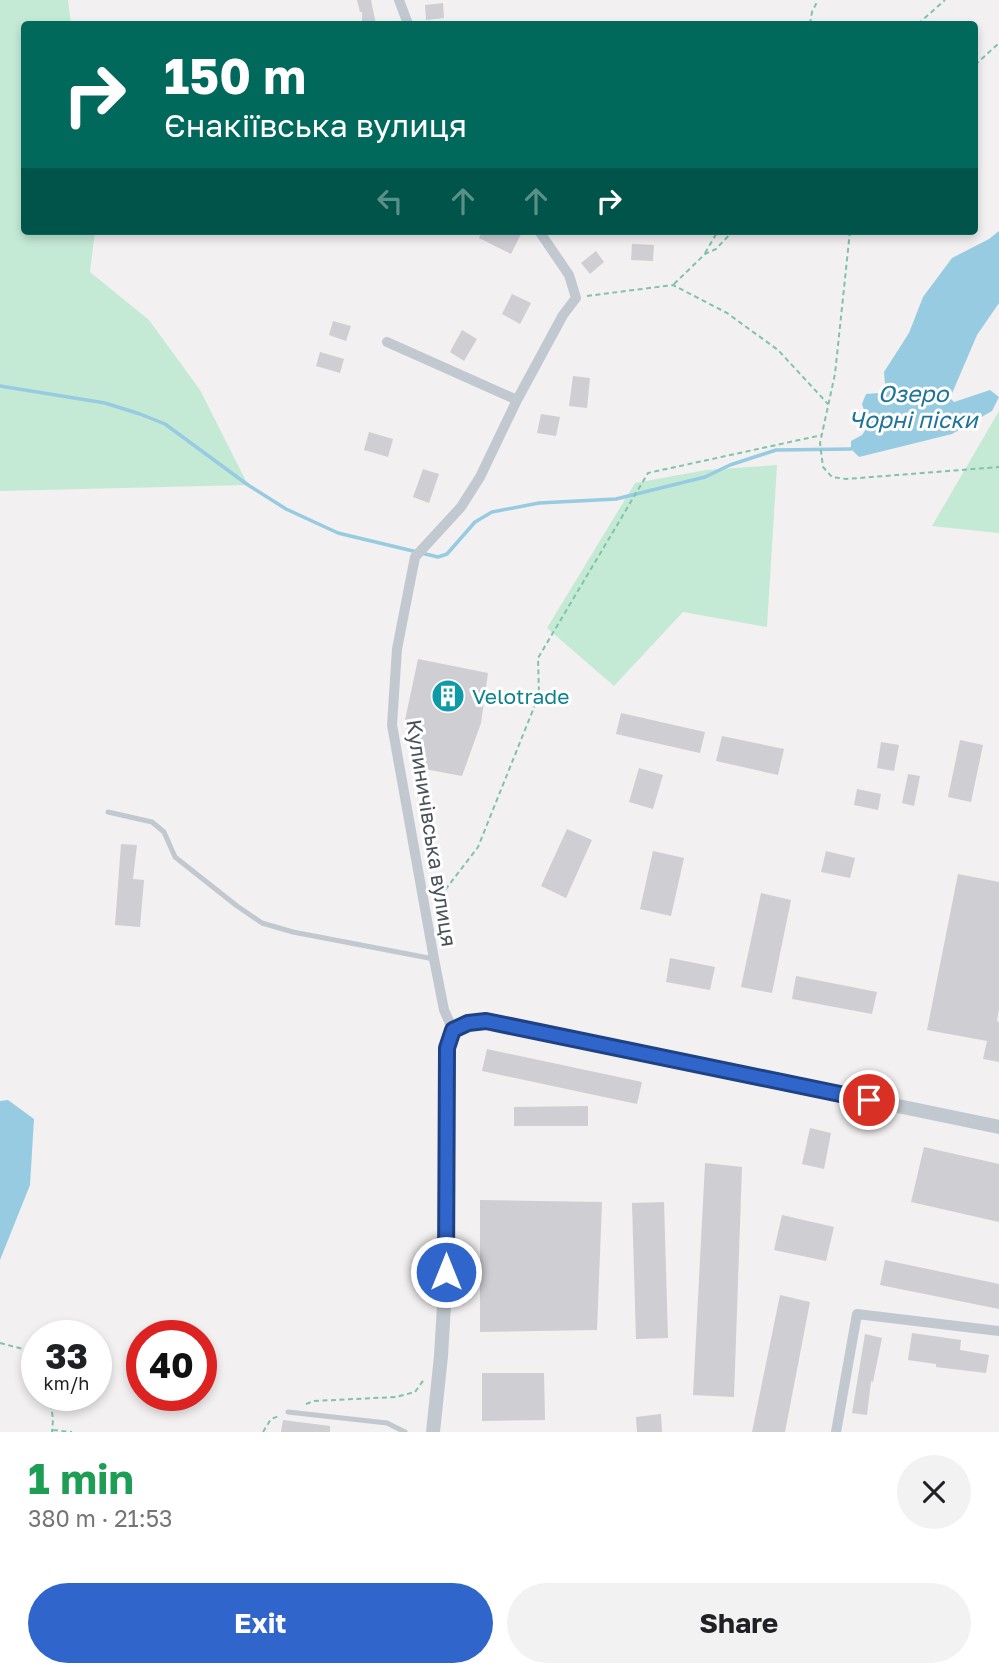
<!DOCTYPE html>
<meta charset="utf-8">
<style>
body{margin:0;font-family:"Golos Text",sans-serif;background:#f2f2f2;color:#202124;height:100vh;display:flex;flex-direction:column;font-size:26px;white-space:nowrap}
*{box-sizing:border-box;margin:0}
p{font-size:23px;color:#757577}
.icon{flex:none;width:38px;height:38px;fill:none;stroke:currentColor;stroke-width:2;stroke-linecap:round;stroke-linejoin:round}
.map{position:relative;height:1432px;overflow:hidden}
.panel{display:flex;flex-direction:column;background:#fff;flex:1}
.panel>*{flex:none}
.hud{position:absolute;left:21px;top:21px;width:957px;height:214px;border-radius:7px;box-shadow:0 4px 10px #0003;background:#00695c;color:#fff;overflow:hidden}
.speed{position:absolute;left:21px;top:1320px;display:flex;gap:14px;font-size:35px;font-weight:700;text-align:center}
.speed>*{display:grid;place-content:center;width:91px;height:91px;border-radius:50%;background:#fff;box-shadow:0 4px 10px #0003;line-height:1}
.speed small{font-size:18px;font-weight:400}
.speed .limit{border:10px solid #d22;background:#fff;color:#111}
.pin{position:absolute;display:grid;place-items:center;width:60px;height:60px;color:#fff;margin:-30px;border:4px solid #fff;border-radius:50%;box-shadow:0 2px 7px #0007}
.me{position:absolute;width:77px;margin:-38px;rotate:0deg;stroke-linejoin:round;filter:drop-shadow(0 0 5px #0008)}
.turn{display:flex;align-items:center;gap:24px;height:147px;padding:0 28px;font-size:32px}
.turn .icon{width:91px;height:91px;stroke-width:2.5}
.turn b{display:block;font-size:49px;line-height:60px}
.lanes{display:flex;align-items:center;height:66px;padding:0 28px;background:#0003;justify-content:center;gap:35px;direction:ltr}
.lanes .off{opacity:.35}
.round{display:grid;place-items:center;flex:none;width:74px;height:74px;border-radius:37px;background:#f2f2f2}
.summary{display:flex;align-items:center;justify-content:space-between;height:119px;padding:0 28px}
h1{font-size:42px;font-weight:700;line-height:52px;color:#1e9e55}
.cta{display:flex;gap:14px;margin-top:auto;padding:14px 28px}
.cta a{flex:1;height:80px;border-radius:42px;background:#3066cb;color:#fff;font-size:28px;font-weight:700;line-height:80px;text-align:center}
.cta a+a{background:#f2f2f2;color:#202124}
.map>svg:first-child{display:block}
.green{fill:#c4ead6}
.water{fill:#96cbe1}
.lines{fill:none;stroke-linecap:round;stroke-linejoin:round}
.stream{stroke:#96cbe1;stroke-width:3.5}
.building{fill:#ceced3}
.path{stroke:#80c3a8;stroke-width:2;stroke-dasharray:5 3.5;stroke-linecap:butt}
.service{stroke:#c2c8cf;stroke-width:5}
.minor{stroke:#c2c8cf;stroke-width:10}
.tertiary{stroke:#c2c8cf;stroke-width:14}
.route-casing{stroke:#1f4284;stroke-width:18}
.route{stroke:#3066cb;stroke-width:12}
.labels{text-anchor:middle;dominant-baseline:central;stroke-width:6;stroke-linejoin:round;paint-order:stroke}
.culture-label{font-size:21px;fill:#0d838f;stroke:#fff;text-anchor:start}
.street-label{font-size:21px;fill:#4a515b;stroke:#fff}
.water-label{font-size:23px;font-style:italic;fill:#1e7499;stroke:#fff}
</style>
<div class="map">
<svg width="999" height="1432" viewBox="0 0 999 1432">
<rect width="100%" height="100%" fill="#f2f0f0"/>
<!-- green -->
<path class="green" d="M0 0H68L71 24H24V231H95L90 272 149 320 200 390 248 485 0 491Z
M999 411V533L932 526Z
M777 465 767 627 683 612 614 686 547 628 635 483 706 470Z"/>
<!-- water -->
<path class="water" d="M999 231V303L977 335 950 398 954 402 990 390 999 397 992 411 952 434 859 457 851 449V441L862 435 869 425 862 404 866 394 879 393 885 384 884 372 909 333 923 297 952 258 989 239Z
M8 1100 34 1119 30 1185 0 1260V1101Z"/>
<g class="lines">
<!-- stream -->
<path class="stream" d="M0 386 105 403 140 414 165 424 248 485 286 509 338 533 438 557 447 554 475 522 492 512 539 503 616 499 705 477 730 465 776 450 851 449"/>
</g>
<!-- building -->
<path class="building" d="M357 0H371L376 24H362V12H360Z
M443 3 444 18 426 20 425 5Z
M482 231H516L521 234 511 254 479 238Z
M632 244 654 245 653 261 631 260Z
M596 251 604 262 590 274 581 263Z
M512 294 531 303 520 324 502 314Z
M333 321 351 326 346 341 329 335Z
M462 330 477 339 464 361 450 352Z
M320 352 344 359 340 373 316 366Z
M573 376 590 378 587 408 569 406Z
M541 414 560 417 556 436 537 433Z
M369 432 393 439 388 457 364 450Z
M423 469 439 474 429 503 413 497Z
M418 659 488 673 481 723 462 776 414 767 405 720Z
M621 713 705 732 700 753 616 734Z
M722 736 784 749 778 775 716 761Z
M960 740 983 745 971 802 948 797Z
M881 742 899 745 894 771 877 768Z
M639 768 663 775 653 809 629 802Z
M908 774 920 776 914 806 902 803Z
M857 789 881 794 878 810 854 805Z
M567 829 592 840 566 898 541 886Z
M121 844 137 845 133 879 144 880 140 927 115 925Z
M653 851 684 858 671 916 640 909Z
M826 851 855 858 850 878 821 872Z
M958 874 999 882V1009L997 1021 999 1022V1062L983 1059 987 1041 927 1030Z
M761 893 791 900 772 993 741 987Z
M670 958 715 967 710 990 666 982Z
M796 976 877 992 872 1014 792 999Z
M487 1049 642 1082 637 1104 482 1071Z
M588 1106V1126H514V1107Z
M810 1128 831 1133 824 1169 802 1164Z
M924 1147 999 1164V1222L911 1202Z
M705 1163 742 1167 734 1397 693 1395Z
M480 1200 602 1202 597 1330 480 1332Z
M664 1202 668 1338 636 1339 632 1203Z
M782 1215 834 1227 826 1261 774 1250Z
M885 1260 999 1284V1309L880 1285Z
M780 1295 810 1302 785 1432H752Z
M912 1333 961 1340 960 1350 989 1355 986 1373 936 1367V1364L908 1360Z
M865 1334 882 1338 873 1382 871 1381 867 1415 852 1413Z
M482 1373H544L545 1420 482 1421Z
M661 1414 662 1432H637L636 1417Z
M283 1420 330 1426V1432H281Z"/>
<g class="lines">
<!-- path -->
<path class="path" d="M810 24 812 12 818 0
M918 24 945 0
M975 65 999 43
M850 231 835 374 820 443 823 467 832 477 846 479 999 467
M705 253 718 231
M674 284 705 254 716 249 733 231
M587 296 673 285 727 313 778 350 828 404
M435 903 478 847 539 695 538 658 648 473 822 435
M0 1343 23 1349 37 1365
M50 1395 53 1420 52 1432
M306 1404 314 1401 396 1397 415 1392 425 1378
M53 1430 72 1432
M263 1432 271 1419 279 1416"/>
<!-- service -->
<path class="service" d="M108 812 152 822 164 832 175 857 237 906 262 923 293 932 434 959
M288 1412 387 1423 405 1432"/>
<!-- minor -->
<path class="minor" d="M399 0 408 24
M387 342 517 400
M453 1030 444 1010 434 959 392 725 397 649 415 557 461 507 480 477 517 400 563 315 576 298 569 275 539 231
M836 1432 857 1314 999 1331"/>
<!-- tertiary -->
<path class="tertiary" d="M433 1432 441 1356 446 1272 447 1048 453 1030 468 1023 487 1021 999 1127"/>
</g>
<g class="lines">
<defs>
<path id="route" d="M446 1272 447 1048 453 1030 468 1023 486 1021 869 1100"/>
</defs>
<!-- route casing -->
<use href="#route" class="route-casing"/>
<!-- route -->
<use href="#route" class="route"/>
</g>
<!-- icons -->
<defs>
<symbol id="building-disc" viewBox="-11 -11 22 22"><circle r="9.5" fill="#0f9aa8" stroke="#fff"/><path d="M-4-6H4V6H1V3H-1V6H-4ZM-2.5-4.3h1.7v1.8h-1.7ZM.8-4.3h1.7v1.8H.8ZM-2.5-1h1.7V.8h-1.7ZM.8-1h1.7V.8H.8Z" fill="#fff"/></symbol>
</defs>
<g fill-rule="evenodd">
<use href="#building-disc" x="429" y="677" width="38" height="38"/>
</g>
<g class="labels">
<!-- culture labels -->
<g class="culture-label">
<text x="472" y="696">Velotrade</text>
</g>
<!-- street labels -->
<g class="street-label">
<text transform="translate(432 833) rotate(81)">Кулиничівська вулиця</text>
</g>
<!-- water labels -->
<g class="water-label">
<text x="913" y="393">Озеро<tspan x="913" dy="26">Чорні піски</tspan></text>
</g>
</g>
</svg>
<div class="speed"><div>33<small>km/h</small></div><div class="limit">40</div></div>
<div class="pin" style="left:869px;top:1100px;background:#d93025"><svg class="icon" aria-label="arrive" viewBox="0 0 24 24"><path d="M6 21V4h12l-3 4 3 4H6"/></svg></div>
<svg class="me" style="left:446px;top:1272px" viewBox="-20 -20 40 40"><circle r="17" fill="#3066cb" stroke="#fff" stroke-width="3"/><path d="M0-11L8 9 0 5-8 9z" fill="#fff"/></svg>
<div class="hud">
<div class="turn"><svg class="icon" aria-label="right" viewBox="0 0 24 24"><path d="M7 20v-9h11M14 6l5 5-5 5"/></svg><div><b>150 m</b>Єнакіївська вулиця</div></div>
<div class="lanes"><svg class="icon off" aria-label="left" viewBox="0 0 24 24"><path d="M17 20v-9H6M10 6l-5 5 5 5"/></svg><svg class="icon off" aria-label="ahead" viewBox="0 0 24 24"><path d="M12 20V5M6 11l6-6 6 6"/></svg><svg class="icon off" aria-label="ahead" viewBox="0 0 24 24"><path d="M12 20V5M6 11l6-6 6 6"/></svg><svg class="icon" aria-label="right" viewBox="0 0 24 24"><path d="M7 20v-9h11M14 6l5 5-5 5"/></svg></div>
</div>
</div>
<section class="panel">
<div class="summary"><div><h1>1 min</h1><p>380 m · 21:53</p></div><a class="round"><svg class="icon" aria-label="close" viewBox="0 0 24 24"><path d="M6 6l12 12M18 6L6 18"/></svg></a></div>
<div class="cta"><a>Exit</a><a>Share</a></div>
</section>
